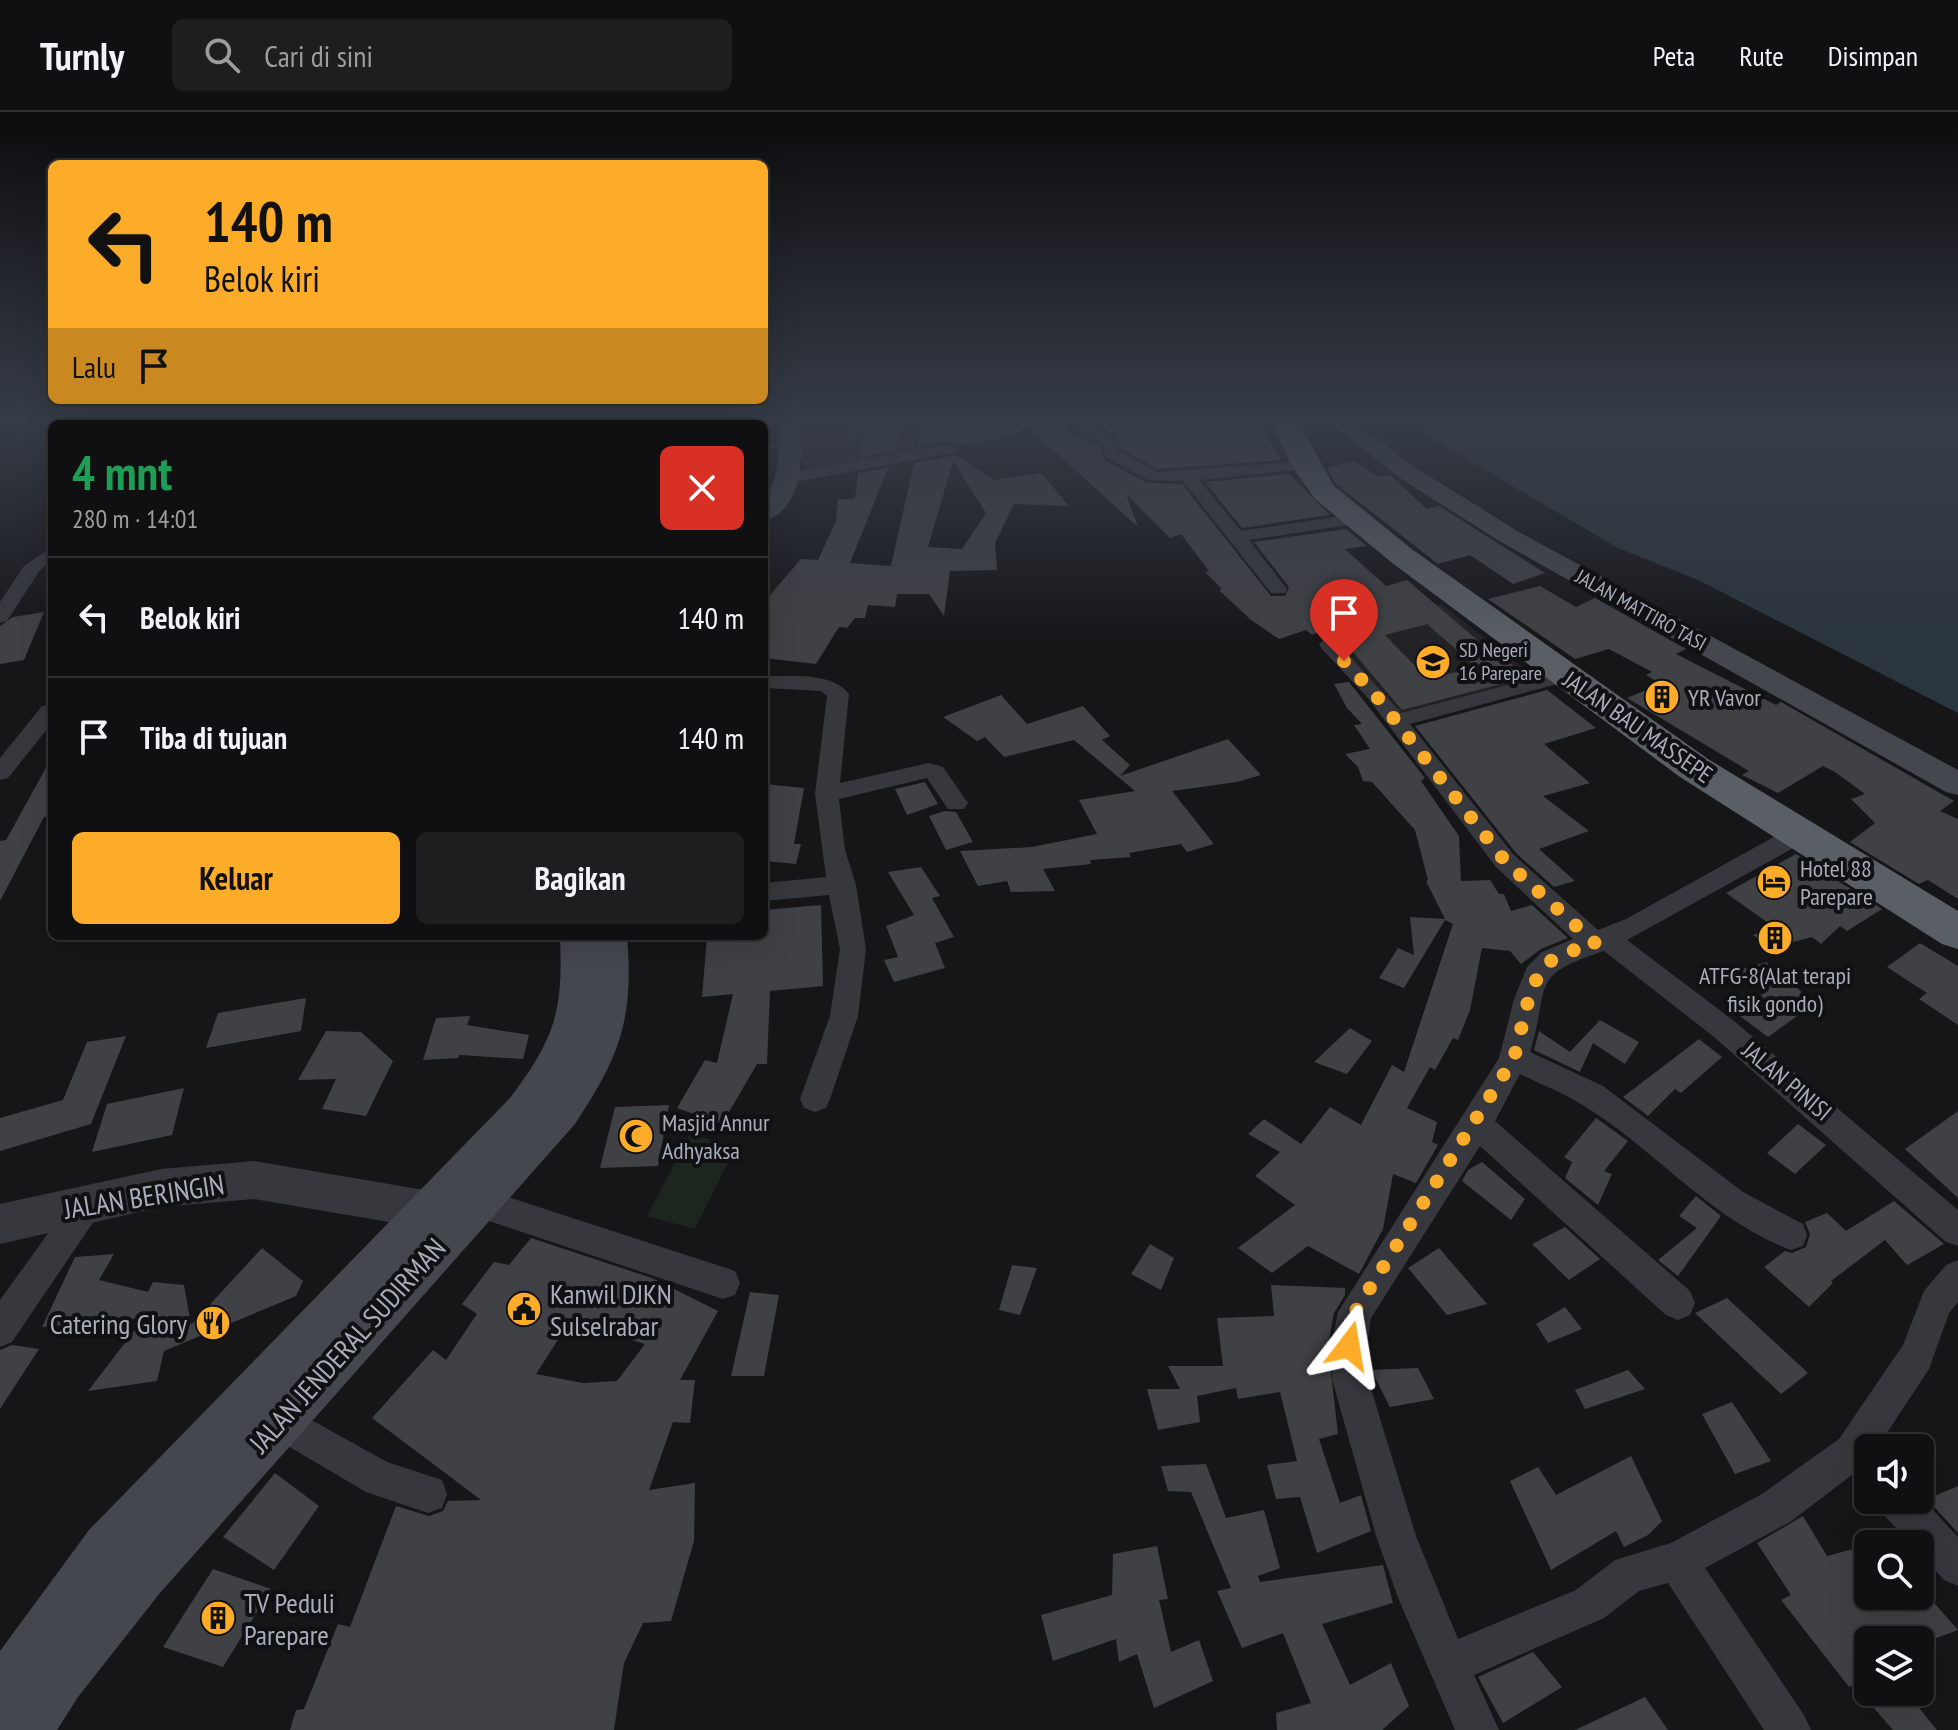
<!DOCTYPE html>
<html lang="id">
<meta charset="utf-8">
<style>
body{margin:0;font-family:"PT Sans Narrow",sans-serif;background:#1e1e20;color:#f1f3f6;height:100vh;display:flex;flex-direction:column;font-size:30px;white-space:nowrap}
*{box-sizing:border-box;margin:0}
p{font-size:26px;color:#9c9d9f}
.icon{flex:none;width:44px;height:44px;fill:none;stroke:currentColor;stroke-width:2;stroke-linecap:round;stroke-linejoin:round}
.map{position:relative;flex:1;overflow:hidden}
.side{position:absolute;left:48px;top:308px;width:720px;height:520px;display:flex;flex-direction:column;background:#101012;border-radius:12px;box-shadow:0 8px 32px #0002,0 0 0 2px #303032}
.side>*{flex:none}
.top-card{position:absolute;left:48px;top:48px;width:720px;height:244px;border-radius:12px;box-shadow:0 8px 32px #0002,0 0 0 2px #303032;background:#fcac29;color:#111;overflow:hidden}
.controls{position:absolute;left:1854px;top:1322px;display:grid;gap:16px}
.controls a{display:grid;place-items:center;width:80px;height:80px;border-radius:12px;background:#101012;box-shadow:0 8px 32px #0002,0 0 0 2px #303032;font-size:40px}
.pin{position:absolute;display:grid;place-items:center;width:68px;height:68px;color:#fff;margin:-82px -34px;border-radius:50% 50% 50% 0;rotate:-45deg;box-shadow:0 0 8px #0007}
.pin .icon{rotate:45deg}
.me{position:absolute;width:88px;margin:-44px;rotate:14deg;stroke-linejoin:round;filter:drop-shadow(0 0 6px #0008)}
.turn{display:flex;align-items:center;gap:28px;height:168px;padding:0 24px;font-size:36px}
.turn .icon{width:104px;height:104px;stroke-width:2.5}
.turn b{display:block;font-size:56px;line-height:68px}
.then{display:flex;align-items:center;height:76px;padding:0 24px;background:#0003;gap:16px;font-size:30px}
.round{display:grid;place-items:center;flex:none;width:84px;height:84px;border-radius:12px;background:#1e1e20}
.summary{display:flex;align-items:center;justify-content:space-between;height:136px;padding:0 24px}
h1{font-size:48px;font-weight:800;line-height:60px;color:#1e9e55}
.action{display:flex;gap:16px;margin-top:auto;padding:16px 24px}
.action a{flex:1;height:92px;border-radius:12px;background:#fcac29;color:#111;font-size:32px;font-weight:800;line-height:92px;text-align:center}
.action a+a{background:#1e1e20;color:#f1f3f6}
ul{padding:0;list-style:none}
li{display:flex;align-items:center;gap:24px;height:120px;padding:0 24px;border-top:2px solid #303032}
li div{flex:1}
li b{display:block;font-size:30px}
li em{font-style:normal}
header{display:flex;align-items:center;gap:48px;box-sizing:border-box;height:112px;padding:0 40px;background:#101012;border-bottom:2px solid #303032}
header strong{font-size:38px}
nav{display:flex;gap:44px;margin-inline-start:auto;font-size:28px}
.search{width:560px;height:72px;background:#1e1e20;display:flex;align-items:center;gap:20px;box-sizing:border-box;padding:0 28px;border-radius:12px;color:#9c9d9f;font-size:30px}
.map>svg:first-child{display:block}
.built{fill:#222225}
.green{fill:#1d261e}
.water{fill:#2b353d}
.building{fill:#404145;fill-rule:evenodd}
.lines{fill:none;stroke-linecap:round;stroke-linejoin:round}
.minor{fill:#36383d;fill-rule:evenodd}
.tertiary{fill:#36383d;fill-rule:evenodd}
.secondary{fill:#44474d;fill-rule:evenodd}
.trunk{fill:#5a5e65;fill-rule:evenodd}
.route{stroke:#fcac29;stroke-width:14;stroke-dasharray:0 25.2}
.labels{text-anchor:middle;dominant-baseline:central;stroke-width:8;stroke-linejoin:round;paint-order:stroke}
.far-street-label{font-size:20px;fill:#a7adb9;stroke:#111113}
.far-poi-label{font-size:20px;fill:#a7adb9;stroke:#111113;text-anchor:start}
.poi-label{font-size:24px;fill:#a7adb9;stroke:#111113;text-anchor:start}
.street-label{font-size:24px;fill:#a7adb9;stroke:#111113}
.near-street-label{font-size:28px;fill:#a7adb9;stroke:#111113}
.near-poi-label{font-size:28px;fill:#a7adb9;stroke:#111113;text-anchor:start}
</style>
<header>
<strong>Turnly</strong>
<div class="search"><svg class="icon" aria-label="search" viewBox="0 0 24 24"><circle cx="10" cy="10" r="6"/><path d="M15 15l6 6"/></svg>Cari di sini</div>
<nav><a>Peta</a><a>Rute</a><a>Disimpan</a></nav>
</header>
<div class="map">
<svg width="1958" height="1618" viewBox="0 0 1958 1618">
<rect width="100%" height="100%" fill="#161618"/>
<!-- built -->
<path class="built" d="M795 306H1057L1062 310 804 359Z
M1441 492 1537 566 1397 605 1337 533 1342 514Z"/>
<!-- green -->
<path class="green" d="M690 1022 736 1034 695 1117 647 1104Z"/>
<!-- water -->
<path class="water" d="M1397 306H1958V601L1698 468 1618 436Z"/>
<!-- building -->
<path class="building" d="M837 306H861L864 311 908 306 894 339 860 345 863 324 850 326Z
M925 306H1059L1073 321 1099 333 1105 348 1147 371 1182 372 1271 484H1285L1289 475 1254 430 1346 417 1367 434 1345 437 1386 474 1407 468 1502 549 1506 548 1527 565 1402 598 1331 514 1312 523 1306 518 1279 527 1251 508 1219 478 1222 477 1205 460 1209 459 1181 422 1170 426 1126 382 1138 415 1026 313 1014 325 958 333 949 329 918 335ZM1427 512 1476 555 1428 567 1385 523Z
M1084 306H1258L1281 348 1158 357 1121 337 1114 322Z
M957 343 993 368 1041 361 1069 394 1014 392 995 431 997 458 950 459 944 504 929 482H897L895 495 868 493 865 506H855L847 516 839 515 816 552 764 546V490L801 447 818 448 836 409 838 387H855L858 361 888 356 850 451 891 454 914 351ZM953 349 986 401 962 437 928 435Z
M1354 349 1379 365 1390 363 1427 397 1439 394 1545 461 1513 472 1470 443 1438 452 1336 372 1327 356Z
M1289 362 1330 403 1242 416 1205 370Z
M1540 474 1576 495 1595 486 1686 537 1676 542 1776 593 1781 590 1954 689 1940 699 1958 707V787L1928 768 1919 772 1850 730 1875 711 1851 687 1865 682 1835 660 1823 654 1778 681 1742 663 1749 659 1627 586 1661 572 1646 563 1652 560 1609 537 1575 547 1488 487Z
M44 500 24 548 0 552V514L13 505Z
M1349 570 1425 666 1421 669 1459 724 1461 769 1490 768 1499 782H1504L1511 799 1532 793 1568 826 1541 837 1521 852 1510 839 1482 836 1470 898 1458 928 1453 926 1435 958 1430 955 1407 996 1437 1010 1432 1030 1438 1033 1416 1071 1393 1062 1383 1117 1359 1162 1308 1134 1272 1161 1238 1136 1295 1093 1255 1064 1280 1040 1248 1022 1264 1007 1301 1032 1330 995 1361 1013 1392 953 1404 960 1453 812 1445 808 1404 876 1379 866 1398 836 1414 843 1410 805 1445 807 1426 769 1428 768 1415 718 1372 670 1363 669 1358 655 1345 642 1370 637 1354 613 1362 612 1347 596 1334 572Z
M1547 578 1596 616 1544 632 1590 671 1543 684 1589 719 1539 737 1575 769 1554 775 1516 741 1415 614Z
M1001 583 1027 612 1083 594 1110 624 1102 628 1130 653 1120 664 1228 627 1261 663 1237 670 1172 679 1214 732 1187 740 1181 732 1129 741 1131 745 1090 748 1091 752 1043 757 1055 779 1011 780 1007 769 978 774 960 739 1032 735 1097 722 1079 688 1135 679 1074 628 1004 645 985 625 977 629 943 605Z
M52 645V704L44 705 0 789V729L6 728Z
M925 670 938 692 907 703 895 677Z
M764 672 804 676 794 732H801L796 752 764 749Z
M945 699 956 700 973 730 946 738 929 704Z
M1796 742 1882 797 1847 819 1840 814 1821 832 1812 825 1770 836 1753 823 1774 815 1726 781Z
M921 755 940 784 932 786 954 825 935 831 945 856 894 870 884 848 898 845 886 814 914 803 888 760Z
M821 793 823 874 770 879 767 952H757L722 1012 677 996 705 948 717 951 733 882 702 885 707 824H764V798Z
M1920 831 1958 854V913L1919 887 1927 881 1887 855Z
M1766 850 1815 891 1768 925 1733 899 1765 881 1739 858Z
M306 886 301 919 206 936 218 901Z
M470 904 467 913 529 923 523 947 459 943 458 946 423 948 436 906Z
M1600 908 1639 930 1625 952 1593 931 1580 960 1534 938 1539 919 1570 940Z
M1350 916 1372 929 1347 962 1314 950Z
M326 919 361 920 393 949 366 1004 322 997 336 967 298 968Z
M126 924 91 1012 0 1039V1006L63 988 87 930Z
M1699 927 1722 945 1681 981 1675 977 1648 1004 1623 985Z
M184 976 172 1023 92 1040 107 992Z
M669 993 658 1054 600 1056 615 995Z
M1958 999V1086L1905 1037Z
M1596 1006 1628 1029 1604 1059 1612 1062 1598 1093 1565 1066 1572 1050 1564 1045Z
M1798 1012 1826 1033 1795 1062 1767 1041Z
M1482 1050 1525 1087 1511 1108 1462 1069 1468 1058Z
M1696 1084 1721 1104 1678 1164 1658 1148 1697 1116 1679 1104Z
M1894 1089 1944 1132 1907 1153 1885 1128 1831 1169 1833 1171 1809 1195 1764 1155 1785 1139 1792 1141 1806 1135 1810 1122 1805 1110 1827 1101 1846 1119Z
M1565 1115 1600 1147 1569 1168 1532 1132Z
M531 1126 652 1166 718 1199 680 1268H695L690 1311 673 1310 649 1378 695 1371 694 1429 671 1509 643 1511 624 1551 614 1618H290L296 1598 304 1597 338 1512 350 1515 396 1394 429 1404 443 1399 448 1389 481 1388 372 1306 433 1238 446 1248 477 1202 462 1192 494 1150 509 1153ZM570 1209 645 1232 617 1269 583 1271 536 1262Z
M1150 1132 1174 1146 1161 1178 1131 1162Z
M262 1136 303 1169 296 1184 164 1239 157 1269 88 1279 144 1206 42 1215 75 1145 114 1142 99 1168 148 1180 153 1170 184 1173 191 1213Z
M1439 1136 1470 1172 1487 1192 1447 1203 1408 1156Z
M1012 1153 1037 1156 1020 1203 999 1198Z
M1271 1173 1345 1176V1183L1334 1201 1328 1234 1338 1322 1319 1327 1340 1391 1361 1383 1371 1419 1317 1441 1300 1385 1276 1387 1267 1353 1297 1349 1280 1280 1238 1287 1236 1276 1197 1284 1200 1310 1158 1318 1147 1277H1180L1168 1254H1223L1217 1206 1274 1204Z
M750 1180 779 1183 764 1264H731Z
M1727 1186 1808 1261 1781 1282 1695 1201Z
M1565 1195 1582 1217 1548 1231 1536 1212Z
M12 1233 39 1237 0 1297V1238Z
M1418 1256 1434 1287 1390 1295 1371 1258Z
M1628 1258 1645 1277 1585 1297 1575 1278Z
M1732 1290 1771 1349 1735 1362 1702 1302Z
M1631 1344 1662 1409 1648 1423 1624 1435 1616 1419 1551 1458 1510 1369 1538 1355 1556 1383Z
M1206 1352 1226 1406 1264 1398 1280 1456 1258 1464 1260 1470 1383 1453 1393 1491 1322 1512 1350 1573 1391 1551 1409 1594 1382 1618H1277L1276 1601 1311 1591 1283 1521 1242 1536 1217 1479 1231 1476 1191 1380 1168 1379 1161 1354Z
M275 1361 319 1394 274 1458 223 1425Z
M1958 1374V1421L1927 1387Z
M1803 1404 1827 1444 1868 1433V1484H1928L1958 1518 1920 1532V1528H1868V1580H1906L1937 1618H1893L1854 1573 1849 1575 1781 1488 1791 1483 1757 1431Z
M1157 1434 1168 1487 1159 1488 1171 1540 1199 1528 1213 1569 1154 1596 1137 1542 1119 1550 1116 1527 1053 1549 1041 1503 1112 1483 1113 1442Z
M213 1457 271 1477 223 1555 163 1535Z
M1533 1540 1562 1575 1503 1611 1478 1565Z
M1645 1585 1668 1618H1575Z"/>
<g class="lines">
<!-- minor -->
<path class="minor" d="M432 306H465L448 312H414Z
M515 306H530L533 312H517Z
M669 306H684L688 312H672Z
M1062 306H1078L1113 325 1119 339 1157 360 1311 349V355L1305 357 1199 368 1241 419 1356 402 1365 407 1356 412 1249 428 1287 477 1285 481H1271L1183 369 1148 368 1106 345 1101 331 1074 318Z
M764 330 780 334 764 340Z
M950 332 958 337 956 340 789 371 781 366 789 361Z
M52 435V449L40 458 7 509 0 511V490L24 454Z
M1329 527 1336 529 1401 601 1565 558 1572 560 1575 564 1572 568 1410 612 1514 743 1598 818 1626 807 1790 716H1808L1811 722 1808 728 1627 828 1734 909 1958 1098V1134L1946 1130 1714 925 1604 839C1527 864 1551 872 1530 940L1603 974 1743 1080 1803 1112 1807 1123 1803 1134 1791 1138C1709 1107 1654 1036 1581 992 1562 980 1540 972 1520 962L1495 1009 1690 1179 1695 1191 1690 1203 1678 1208 1666 1203 1480 1034 1371 1206 1367 1234 1368 1267 1416 1424 1458 1527 1576 1478 1615 1448 1671 1431 1762 1382 1839 1327 1903 1233 1924 1179 1946 1153 1958 1148V1190L1949 1201 1929 1257 1877 1336H1868L1865 1353 1790 1410 1705 1456 1804 1603 1811 1618H1764L1668 1471 1639 1479 1604 1506 1474 1563 1499 1618H1455L1399 1488 1376 1424 1332 1267 1331 1234 1338 1200 1499 946 1514 887 1527 855 1542 840 1573 827 1496 755 1367 585 1322 537 1319 533 1322 529Z
M764 564C791 565 831 559 849 582L840 671 929 651 943 655 968 691 964 697H948L927 666 839 687 845 738 856 773 866 837 858 904 830 987 826 996 815 1000 804 996 800 987 830 904 840 837 829 783 764 789V771L826 765 815 682 827 584 821 579 764 576Z
M52 593V611L8 666 0 668V646L42 594Z
M89 1075 100 1080 105 1090 100 1100 12 1230 0 1235V1188L78 1080Z
M477 1075 723 1155 735 1159 740 1171 735 1183 723 1187 477 1105 466 1100 461 1090 466 1080Z
M279 1290 387 1350 442 1368 447 1382 442 1396 428 1401 366 1380 266 1321 261 1308 266 1295Z
M1920 1384 1958 1425V1474L1944 1468 1920 1442V1432H1911L1883 1402 1878 1388H1920Z"/>
<!-- tertiary -->
<path class="tertiary" d="M254 1049 430 1079 445 1084 451 1098 445 1112 430 1117 254 1087 161 1095 0 1132V1092L161 1057Z"/>
<!-- secondary -->
<path class="secondary" d="M777 306H799C803 338 805 398 764 409 764 388 772 378 776 359 780 341 778 323 777 306Z
M1324 306H1349L1416 356 1519 420 1958 658V683L1946 680 1501 430 1400 366Z
M560 824H627C634 907 620 944 575 1012L160 1481 78 1585 57 1618H0V1539L89 1418 510 986C556 925 563 899 560 824Z"/>
<!-- trunk -->
<path class="trunk" d="M1270 306H1296L1334 374 1413 438 1708 647 1958 799V837L1942 832 1680 665 1391 450 1314 386 1291 352Z"/>
</g>
<!-- sky -->
<linearGradient id="sky" x2="0" y2="1"><stop stop-color="#0c0c0d"/><stop offset="0.58" stop-color="#363c48"/><stop offset="1" stop-color="#363c48" stop-opacity="0"/></linearGradient>
<rect width="1958" height="532" fill="url(#sky)"/>
<g class="lines">
<!-- route -->
<path class="route" d="M1344 549 1374 581 1505 749 1596 832 1561 842 1545 853 1531 877 1514 946 1355 1200 1349 1234"/>
</g>
<!-- icons -->
<defs>
<symbol id="school-disc" viewBox="-11 -11 22 22"><circle r="9.5" fill="#fcac29" stroke="#111113"/><path d="M0-5L7-2L0 1L-7-2ZM-4 1L0 2.5L4 1V4Q0 6-4 4Z" fill="#111"/></symbol>
<symbol id="building-disc" viewBox="-11 -11 22 22"><circle r="9.5" fill="#fcac29" stroke="#111113"/><path d="M-4-6H4V6H1V3H-1V6H-4ZM-2.5-4.3h1.7v1.8h-1.7ZM.8-4.3h1.7v1.8H.8ZM-2.5-1h1.7V.8h-1.7ZM.8-1h1.7V.8H.8Z" fill="#111"/></symbol>
<symbol id="hotel-disc" viewBox="-11 -11 22 22"><circle r="9.5" fill="#fcac29" stroke="#111113"/><path d="M-6-4.5h1.5V1H6V5H4.5V3h-9V5H-6ZM-4 0a1.8 1.8 0 1 1 3.6 0ZM.5 0V-2.5h3Q6-2.5 6 0Z" fill="#111"/></symbol>
<symbol id="mosque-disc" viewBox="-11 -11 22 22"><circle r="9.5" fill="#fcac29" stroke="#111113"/><path d="M3.5-4.9A6 6 0 1 0 3.5 4.9A5 5 0 1 1 3.5-4.9Z" fill="#111"/></symbol>
<symbol id="civic-disc" viewBox="-11 -11 22 22"><circle r="9.5" fill="#fcac29" stroke="#111113"/><path d="M-.6-6.5H3V-4.5H.6V-3L4-1V1h2V6H-6V1h2V-1L-.6-3ZM-1.2 2.5V6h2.4V2.5Z" fill="#111"/></symbol>
<symbol id="restaurant-disc" viewBox="-11 -11 22 22"><circle r="9.5" fill="#fcac29" stroke="#111113"/><path d="M-5-6h1v4h1v-4h1v4h1v-4h1v5L-1.5 .5V6h-2V.5L-5-1ZM5-6V6H3V1.5H1.5Q1.5-4 5-6Z" fill="#111"/></symbol>
</defs>
<g fill-rule="evenodd">
<use href="#school-disc" x="1413" y="530" width="40" height="40"/>
<use href="#building-disc" x="1642" y="565" width="40" height="40"/>
<use href="#hotel-disc" x="1754" y="750" width="40" height="40"/>
<use href="#building-disc" x="1755" y="806" width="40" height="40"/>
<use href="#mosque-disc" x="616" y="1004" width="40" height="40"/>
<use href="#civic-disc" x="504" y="1177" width="40" height="40"/>
<use href="#restaurant-disc" x="193" y="1191" width="40" height="40"/>
<use href="#building-disc" x="198" y="1486" width="40" height="40"/>
</g>
<g class="labels">
<!-- far-street labels -->
<g class="far-street-label">
<text transform="translate(1641 498) rotate(29)">JALAN MATTIRO TASI</text>
</g>
<!-- far-poi labels -->
<g class="far-poi-label">
<text x="1459" y="538">SD Negeri<tspan x="1459" dy="23">16 Parepare</tspan></text>
</g>
<!-- poi labels -->
<g class="poi-label">
<text x="1688" y="585">YR Vavor</text>
<text x="1800" y="756">Hotel 88<tspan x="1800" dy="28">Parepare</tspan></text>
<text x="1775" y="863" text-anchor="middle">ATFG-8(Alat terapi<tspan x="1775" dy="28">fisik gondo)</tspan></text>
<text x="662" y="1010">Masjid Annur<tspan x="662" dy="28">Adhyaksa</tspan></text>
</g>
<!-- street labels -->
<g class="street-label">
<text transform="translate(1638 615) rotate(35)">JALAN BAU MASSEPE</text>
<text transform="translate(1787 969) rotate(40)">JALAN PINISI</text>
</g>
<!-- near-street labels -->
<g class="near-street-label">
<text transform="translate(144 1084) rotate(-9)">JALAN BERINGIN</text>
<text transform="translate(347 1233) rotate(-48)">JALAN JENDERAL SUDIRMAN</text>
</g>
<!-- near-poi labels -->
<g class="near-poi-label">
<text x="550" y="1181">Kanwil DJKN<tspan x="550" dy="32">Sulselrabar</tspan></text>
<text x="187" y="1211" text-anchor="end">Catering Glory</text>
<text x="244" y="1490">TV Peduli<tspan x="244" dy="32">Parepare</tspan></text>
</g>
</g>
</svg>
<div class="controls">
<a><svg class="icon" aria-label="sound" viewBox="0 0 24 24"><path d="M4 9h4l5-4v14l-5-4H4zM17 9q2 3 0 6"/></svg></a>
<a><svg class="icon" aria-label="search" viewBox="0 0 24 24"><circle cx="10" cy="10" r="6"/><path d="M15 15l6 6"/></svg></a>
<a><svg class="icon" aria-label="layers" viewBox="0 0 24 24"><path d="M12 4l9 5-9 5-9-5zM3 14l9 5 9-5"/></svg></a>
</div>
<div class="pin" style="left:1344px;top:549px;background:#d93025"><svg class="icon" aria-label="arrive" viewBox="0 0 24 24"><path d="M6 21V4h12l-3 4 3 4H6"/></svg></div>
<svg class="me" style="left:1349px;top:1234px" viewBox="-20 -20 40 40"><path d="M0-17L14 15 0 8-14 15z" fill="#fcac29" stroke="#fff" stroke-width="4"/></svg>
<div class="top-card">
<div class="turn"><svg class="icon" aria-label="left" viewBox="0 0 24 24"><path d="M17 20v-9H6M10 6l-5 5 5 5"/></svg><div><b>140 m</b>Belok kiri</div></div>
<div class="then">Lalu<svg class="icon" aria-label="arrive" viewBox="0 0 24 24"><path d="M6 21V4h12l-3 4 3 4H6"/></svg></div>
</div>
<section class="side">
<div class="summary"><div><h1>4 mnt</h1><p>280 m · 14:01</p></div><a class="round" style="background:#d93025;color:#fff"><svg class="icon" aria-label="close" viewBox="0 0 24 24"><path d="M6 6l12 12M18 6L6 18"/></svg></a></div>
<ul>
<li><svg class="icon" aria-label="left" viewBox="0 0 24 24"><path d="M17 20v-9H6M10 6l-5 5 5 5"/></svg><div><b>Belok kiri</b></div><em>140 m</em></li>
<li><svg class="icon" aria-label="arrive" viewBox="0 0 24 24"><path d="M6 21V4h12l-3 4 3 4H6"/></svg><div><b>Tiba di tujuan</b></div><em>140 m</em></li>
</ul>
<div class="action"><a>Keluar</a><a>Bagikan</a></div>
</section>
</div>
